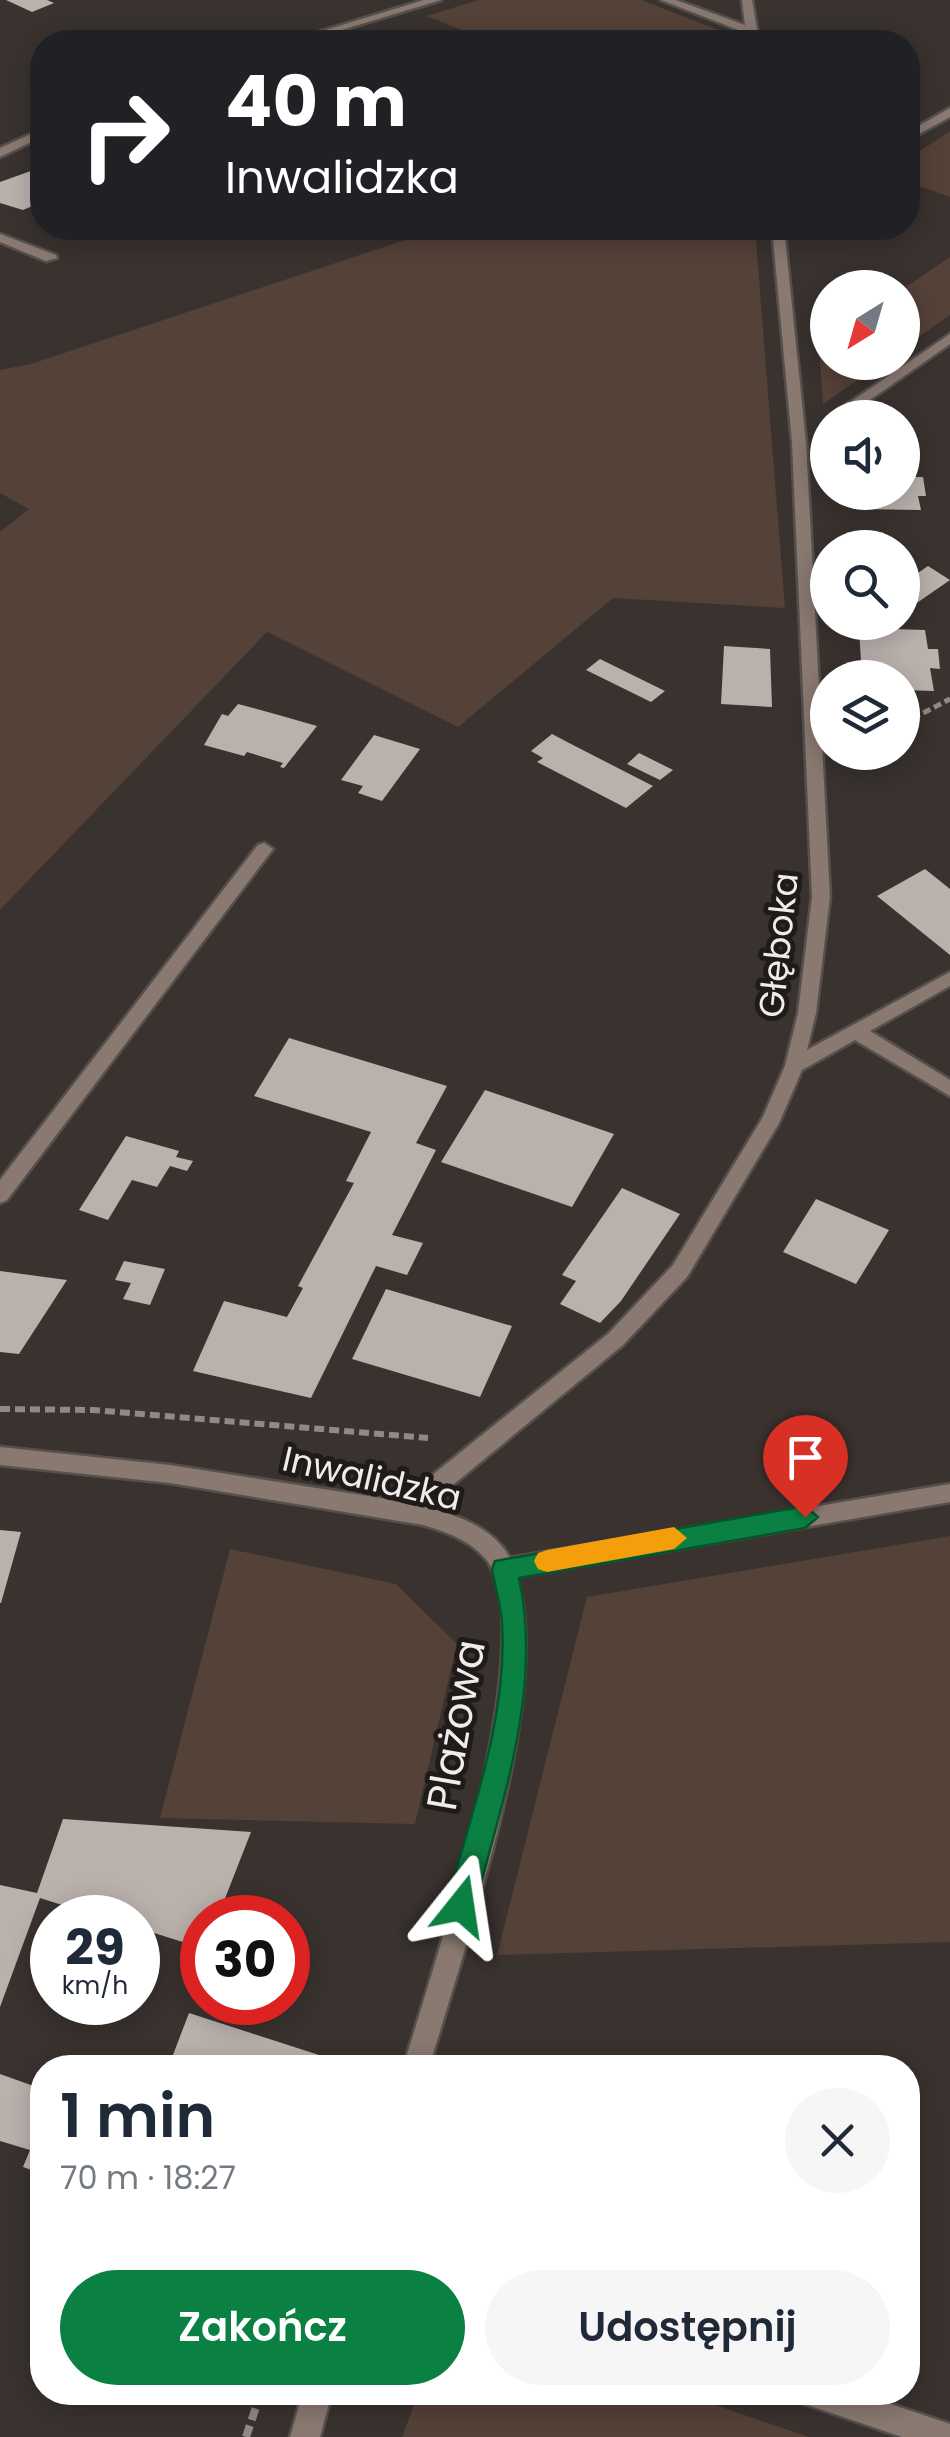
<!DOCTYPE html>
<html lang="pl">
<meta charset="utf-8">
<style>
body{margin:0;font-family:Poppins,sans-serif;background:#f6f6f7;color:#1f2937;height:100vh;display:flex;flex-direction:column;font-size:38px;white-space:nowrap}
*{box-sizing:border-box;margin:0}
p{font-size:32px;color:#747a83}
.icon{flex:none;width:55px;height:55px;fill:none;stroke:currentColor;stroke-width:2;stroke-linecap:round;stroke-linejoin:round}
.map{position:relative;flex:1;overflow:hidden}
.panel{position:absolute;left:30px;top:2055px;width:890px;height:350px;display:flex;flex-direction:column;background:#fff;border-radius:40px;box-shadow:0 5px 25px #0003}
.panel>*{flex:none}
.top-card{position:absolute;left:30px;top:30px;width:890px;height:210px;border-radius:40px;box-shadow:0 5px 25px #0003;background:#202124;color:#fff;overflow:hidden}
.needle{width:65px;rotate:217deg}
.buttons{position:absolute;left:810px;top:270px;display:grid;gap:20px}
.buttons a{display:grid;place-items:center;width:110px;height:110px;border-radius:50%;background:#fff;box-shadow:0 5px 25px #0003;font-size:50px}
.speed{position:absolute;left:30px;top:1895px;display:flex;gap:20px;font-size:50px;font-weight:700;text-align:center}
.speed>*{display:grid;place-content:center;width:130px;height:130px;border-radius:50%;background:#fff;box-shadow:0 5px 25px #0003;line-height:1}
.speed small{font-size:25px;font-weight:400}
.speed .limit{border:15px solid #d22;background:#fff;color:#111}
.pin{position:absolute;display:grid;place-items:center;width:85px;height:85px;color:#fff;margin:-102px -42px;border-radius:50% 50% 50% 0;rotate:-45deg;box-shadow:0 0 10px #0007}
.pin .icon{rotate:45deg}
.me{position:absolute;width:110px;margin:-55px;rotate:15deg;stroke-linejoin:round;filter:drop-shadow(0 0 8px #0008)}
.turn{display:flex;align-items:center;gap:35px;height:210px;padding:0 30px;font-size:45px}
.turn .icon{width:130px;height:130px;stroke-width:2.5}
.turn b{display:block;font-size:70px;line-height:85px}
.round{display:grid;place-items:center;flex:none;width:105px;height:105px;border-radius:52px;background:#f6f6f7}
.headline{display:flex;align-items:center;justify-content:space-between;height:170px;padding:0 30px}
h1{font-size:60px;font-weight:600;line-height:75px}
.button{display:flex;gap:20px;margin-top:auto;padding:20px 30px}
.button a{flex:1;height:115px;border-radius:60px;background:#0b8043;color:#fff;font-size:40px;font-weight:600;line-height:115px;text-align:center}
.button a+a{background:#f6f6f7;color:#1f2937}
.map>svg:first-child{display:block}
.green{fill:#544138}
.building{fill:#bab1ad}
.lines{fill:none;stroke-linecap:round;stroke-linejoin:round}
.lane-casing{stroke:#56504d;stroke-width:5}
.street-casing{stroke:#56504d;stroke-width:5}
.path-far2{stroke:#8f8987;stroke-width:5;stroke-dasharray:8 4;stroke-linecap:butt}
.path-far1{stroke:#8f8987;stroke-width:6;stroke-dasharray:10 5;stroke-linecap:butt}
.path{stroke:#8f8987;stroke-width:8;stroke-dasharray:12 6;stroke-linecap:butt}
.lane{fill:#897971;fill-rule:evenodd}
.street{fill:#897971;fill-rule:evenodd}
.route{fill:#0b8043;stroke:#07532c;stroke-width:2.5}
.slow{fill:#f59e0b}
.labels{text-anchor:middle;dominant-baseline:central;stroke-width:10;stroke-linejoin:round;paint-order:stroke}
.street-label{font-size:35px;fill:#f1ecea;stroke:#1e1b19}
.near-street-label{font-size:42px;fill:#f1ecea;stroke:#1e1b19}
</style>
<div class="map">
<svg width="950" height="2437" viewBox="0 0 950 2437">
<rect width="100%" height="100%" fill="#39322f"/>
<!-- green -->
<path class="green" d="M478 0H641L734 36 737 41 492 42 427 16Z
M950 131V197L908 182V159Z
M441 228H755L785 608 613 598 458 727 267 632 0 910V532L29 509 0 493V370L31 364Z
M950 257V315L903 348V289Z
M827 341 828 362 882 363 823 404 819 347Z
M950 1536V1942L497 1955 587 1597Z
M230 1549 396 1584 457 1644 415 1824 160 1818Z
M419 2392 680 2393 809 2437H402Z"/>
<!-- building -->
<path class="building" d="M6 0H47L54 3 32 12Z
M415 31 433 42 387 39Z
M42 167V202L23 210 0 203V182Z
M843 228H898L877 240Z
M902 463H913L916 477H923L926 496H918L921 510 857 509 855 492H902Z
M928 566 950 580 911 607 902 603V584Z
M859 628 925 630 928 649H938L940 669 930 668 934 691 902 690V678H862Z
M724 646 770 649 772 707 721 704Z
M600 659 665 691 651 702 586 670Z
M238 704 275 714 317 726 284 768 280 767 283 763 247 752 244 756 204 745 222 714 228 716Z
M552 734 573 745 653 786 626 808 537 762 543 758 531 751Z
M374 735 420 749 382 801 358 793 363 786 341 780Z
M639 753 673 770 660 780 627 764Z
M925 869 950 889V955L877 896Z
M289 1038 447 1086 416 1143 436 1150 392 1235 423 1243 407 1275 376 1266 311 1398 193 1371 224 1301 287 1317 303 1288 298 1286 354 1183 346 1181 371 1132 254 1096Z
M485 1090 614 1134 572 1207 441 1162Z
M126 1136 179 1151 176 1157 193 1161 187 1171 170 1166 157 1187 132 1180 108 1220 79 1210Z
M622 1188 680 1214 621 1301 600 1323 560 1304 576 1281 562 1275Z
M816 1199 889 1230 856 1284 783 1252Z
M124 1261 165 1269 150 1305 123 1299 131 1283 115 1280Z
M0 1271 67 1280 19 1354 0 1352Z
M386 1289 512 1326 480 1397 352 1359Z
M0 1530 21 1532 1 1603H0Z
M63 1819 251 1832 224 1901 237 1905 232 1918H202V1948L138 1928V1918H103L40 1898 0 2007V1885L37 1893Z
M189 2013 322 2056 318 2068H168Z
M0 2074 42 2089V2174L23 2167 30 2150 0 2141Z"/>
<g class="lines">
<defs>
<path id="lane" d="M950 108V117L908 140V132Z
M264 843 273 849 270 853 7 1200 0 1203V1180L258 845Z"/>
<path id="street" d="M424 0H441L302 42H286Z
M661 0H676L745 25 742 0H752L759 41 748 42 746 33Z
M42 129V137L0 157V148Z
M772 228H784L806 442 830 897 816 1013 807 1050 950 972V986L870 1031 950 1080V1096L855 1040 802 1070 779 1123 687 1277 623 1345 426 1507C457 1515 494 1528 510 1558L950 1484V1502L516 1577C555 1689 463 1951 429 2068H403C432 1971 542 1644 488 1562 474 1542 445 1531 423 1525L170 1483 0 1465V1447L170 1465 400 1501 609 1333 673 1265 763 1117 785 1066 798 1013 812 897 792 442Z
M0 234 56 255 57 258 46 261 0 242Z
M950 334V344L844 418H827Z
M303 2392H332L320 2437H290Z
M795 2392H855L950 2424V2437H902L799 2402Z"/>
</defs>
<!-- lane casing -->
<use href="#lane" class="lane-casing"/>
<!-- street casing -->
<use href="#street" class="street-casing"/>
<!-- path-far2 -->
<path class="path-far2" d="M902 724 950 699"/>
<!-- path-far1 -->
<path class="path-far1" d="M0 1409 93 1410 428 1438"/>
<!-- path -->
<path class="path" d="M246 2437 261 2392"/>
<!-- lane -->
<use href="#lane" class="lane"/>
<!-- street -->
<use href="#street" class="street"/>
</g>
<!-- route -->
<path class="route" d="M805 1506 818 1517 805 1528 519 1578C543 1688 502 1800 475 1906L471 1916 461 1920 451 1916 446 1906C470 1817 508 1717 502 1623 501 1605 495 1587 492 1569L495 1561Z"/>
<!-- slow -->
<path class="slow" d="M674 1527 687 1538 674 1549 547 1572 538 1569 534 1561 538 1553 547 1550Z"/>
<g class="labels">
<!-- street labels -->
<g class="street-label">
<text transform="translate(778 945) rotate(-84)">Głęboka</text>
<text transform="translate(372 1478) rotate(13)">Inwalidzka</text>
</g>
<!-- near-street labels -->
<g class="near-street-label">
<text transform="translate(456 1725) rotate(-80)">Plażowa</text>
</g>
</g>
</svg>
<div class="buttons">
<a><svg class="needle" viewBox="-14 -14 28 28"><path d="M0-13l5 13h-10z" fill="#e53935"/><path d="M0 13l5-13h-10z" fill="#747a83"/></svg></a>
<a><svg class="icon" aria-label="sound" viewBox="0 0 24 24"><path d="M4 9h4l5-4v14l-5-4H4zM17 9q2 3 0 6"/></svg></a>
<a><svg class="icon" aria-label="search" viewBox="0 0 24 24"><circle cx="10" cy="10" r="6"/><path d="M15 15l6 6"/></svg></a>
<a><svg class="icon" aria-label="layers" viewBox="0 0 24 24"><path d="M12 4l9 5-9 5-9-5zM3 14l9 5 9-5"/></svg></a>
</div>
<div class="speed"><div>29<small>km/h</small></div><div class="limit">30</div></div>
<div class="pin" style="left:805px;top:1517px;background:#d93025"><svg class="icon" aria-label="arrive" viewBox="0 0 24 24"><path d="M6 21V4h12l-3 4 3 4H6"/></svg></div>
<svg class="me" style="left:461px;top:1906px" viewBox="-20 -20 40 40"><path d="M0-17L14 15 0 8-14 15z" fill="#0b8043" stroke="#fff" stroke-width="4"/></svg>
<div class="top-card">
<div class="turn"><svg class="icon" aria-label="right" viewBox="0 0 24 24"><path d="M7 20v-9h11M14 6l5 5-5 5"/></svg><div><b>40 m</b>Inwalidzka</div></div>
</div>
<section class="panel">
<div class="headline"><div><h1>1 min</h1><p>70 m · 18:27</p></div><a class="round"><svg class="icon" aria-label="close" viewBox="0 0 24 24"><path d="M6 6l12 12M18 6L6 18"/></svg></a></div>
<div class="button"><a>Zakończ</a><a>Udostępnij</a></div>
</section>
</div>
